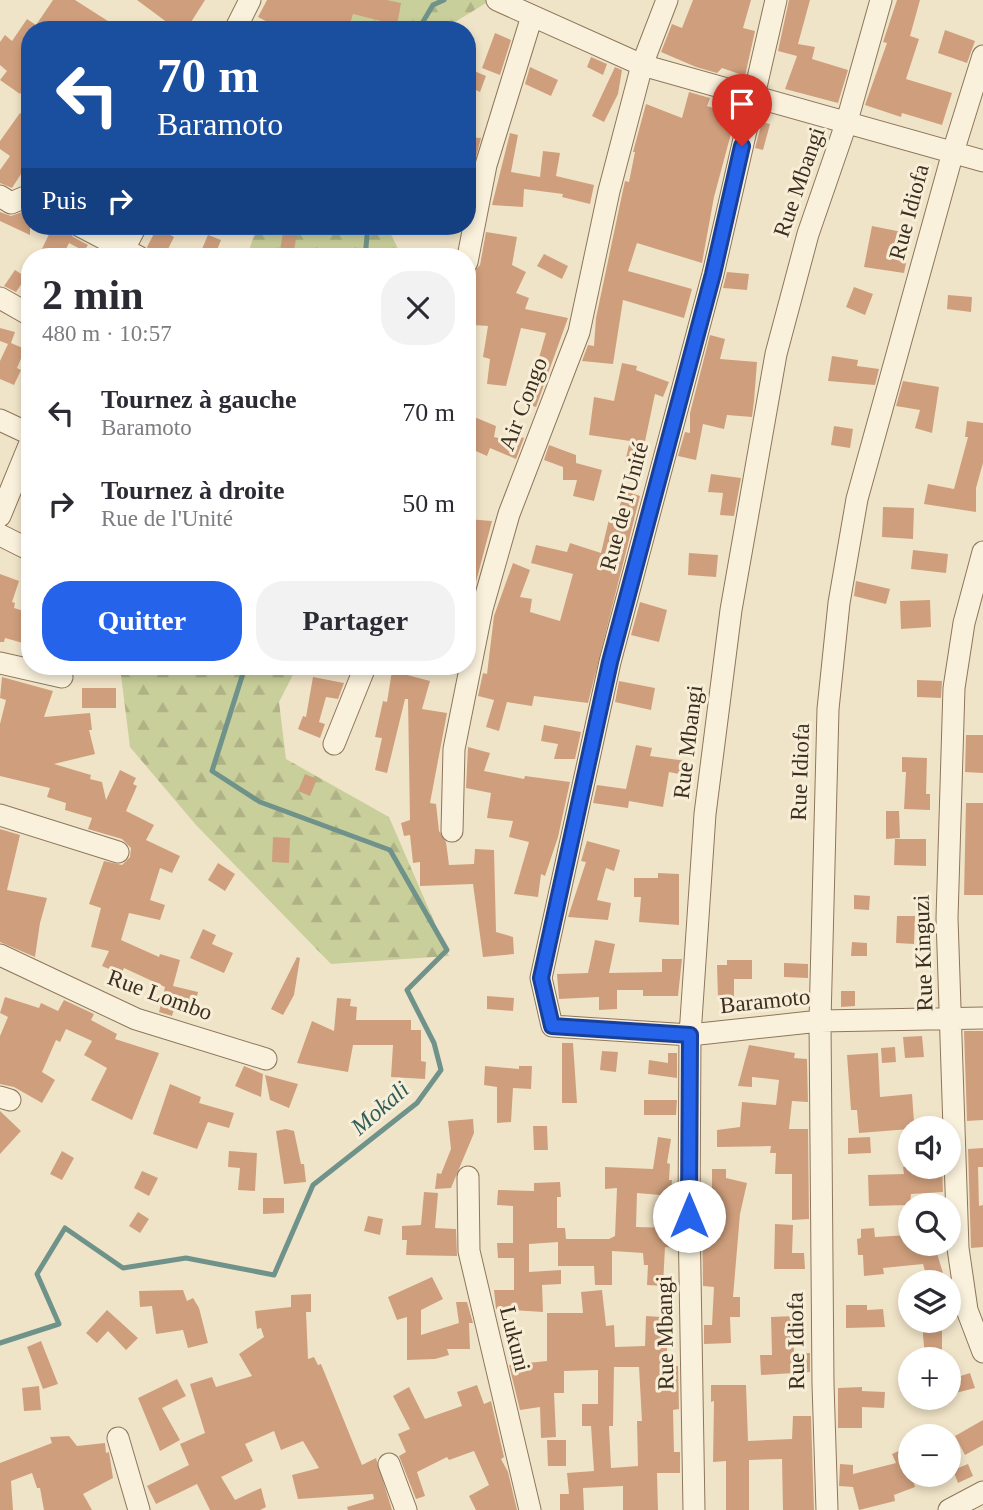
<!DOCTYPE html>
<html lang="fr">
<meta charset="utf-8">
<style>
body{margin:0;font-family:"Times New Roman",serif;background:#f2f2f3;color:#2b2b33;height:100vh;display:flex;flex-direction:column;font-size:26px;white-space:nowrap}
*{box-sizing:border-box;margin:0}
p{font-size:23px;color:#7c7c81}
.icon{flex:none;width:38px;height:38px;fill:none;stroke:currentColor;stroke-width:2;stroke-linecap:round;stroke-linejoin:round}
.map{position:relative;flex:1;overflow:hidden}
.side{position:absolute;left:21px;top:248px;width:455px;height:427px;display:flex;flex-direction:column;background:#fff;border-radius:28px;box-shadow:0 4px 10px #0003}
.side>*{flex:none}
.guide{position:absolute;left:21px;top:21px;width:455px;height:214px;border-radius:28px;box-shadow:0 4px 10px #0003;background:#1a4fa0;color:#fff;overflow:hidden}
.fabs{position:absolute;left:898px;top:1116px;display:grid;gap:14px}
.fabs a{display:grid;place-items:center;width:63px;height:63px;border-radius:50%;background:#fff;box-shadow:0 4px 10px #0003;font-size:35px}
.pin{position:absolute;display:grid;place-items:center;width:60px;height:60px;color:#fff;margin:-72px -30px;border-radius:50% 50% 50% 0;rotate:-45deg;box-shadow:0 0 7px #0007}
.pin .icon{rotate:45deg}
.me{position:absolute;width:77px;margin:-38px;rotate:0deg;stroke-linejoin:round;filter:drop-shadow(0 0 5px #0008)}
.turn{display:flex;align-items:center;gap:24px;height:147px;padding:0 21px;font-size:32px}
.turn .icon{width:91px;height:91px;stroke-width:2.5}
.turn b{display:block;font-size:49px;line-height:60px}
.then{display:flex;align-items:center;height:66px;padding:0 21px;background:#0003;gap:14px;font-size:26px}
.round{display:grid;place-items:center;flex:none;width:74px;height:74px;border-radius:28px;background:#f2f2f3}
.headline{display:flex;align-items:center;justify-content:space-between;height:119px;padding:0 21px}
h1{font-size:42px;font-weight:800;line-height:52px}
.button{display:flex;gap:14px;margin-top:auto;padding:14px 21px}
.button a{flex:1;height:80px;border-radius:28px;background:#2563eb;color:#fff;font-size:28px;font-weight:800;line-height:80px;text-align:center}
.button a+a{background:#f2f2f3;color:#2b2b33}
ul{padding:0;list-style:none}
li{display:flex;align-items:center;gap:21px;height:91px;padding:0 21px}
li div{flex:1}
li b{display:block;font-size:26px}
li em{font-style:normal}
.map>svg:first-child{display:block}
.forest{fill:url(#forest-firs)}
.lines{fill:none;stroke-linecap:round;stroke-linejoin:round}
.stream{stroke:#6f938a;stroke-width:5}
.building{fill:#cf9f7d;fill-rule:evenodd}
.street-casing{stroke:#8d765c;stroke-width:23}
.street{stroke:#faf1dc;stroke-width:21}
.route-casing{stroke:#184099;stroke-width:18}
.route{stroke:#2563eb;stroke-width:12}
.labels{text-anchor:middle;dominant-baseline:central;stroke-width:6;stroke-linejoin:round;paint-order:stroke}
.street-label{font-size:23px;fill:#3d2e20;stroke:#f7eed8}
.water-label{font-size:24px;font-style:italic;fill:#2f5d5a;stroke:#f7eed8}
</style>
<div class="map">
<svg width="983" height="1510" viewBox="0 0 983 1510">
<defs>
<pattern id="forest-firs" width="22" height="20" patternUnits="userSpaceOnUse" patternTransform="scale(1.75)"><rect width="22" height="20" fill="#c9cf9b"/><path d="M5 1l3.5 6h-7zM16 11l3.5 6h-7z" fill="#aeb285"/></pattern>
</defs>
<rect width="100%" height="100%" fill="#f0e4c8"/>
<!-- forest -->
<path class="forest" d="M334 0H491L442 30H319Z
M257 226H387L402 257H247Z
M120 667H297L279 702 286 759 389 817 449 956 331 964 196 825 130 747Z"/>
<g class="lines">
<!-- stream -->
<path class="stream" d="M418 30 433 5 444 0
M365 257 368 226
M0 1343 59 1324 37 1274 65 1228 123 1268 186 1258 274 1275 313 1185 417 1103 441 1070 434 1043 407 990 447 950 390 850 260 802 212 771 245 667"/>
</g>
<!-- building -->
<path class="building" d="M53 0H75L122 30H30V80L20 94 0 80 7 71 0 65V42L5 35 12 41 27 19 36 25Z
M137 0H205L186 30H164L168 23Z
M267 0H387L401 3 397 25 353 14 348 30H283L258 17Z
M693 0H751L743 28 755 31 745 76 722 68 717 73 696 67 661 52 672 24 682 28Z
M789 0H810L798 44 815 47 812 59 848 70 838 103 785 89 797 56 778 51Z
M897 0H920L910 36 919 39 906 79 952 93 942 125 902 113 901 117 865 105 887 43 883 42Z
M945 30 975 41 967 63 938 53Z
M495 33 511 40 500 75 482 68Z
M591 57 607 64 603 75 587 67Z
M530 67 558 80 551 96 525 84Z
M615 67 622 70 618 94 604 122 592 116Z
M467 68 486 76 480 92 467 86Z
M689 92 710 98 707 106 736 115 714 197 702 263 637 243 628 271 692 289 684 318 623 300 613 364 582 361 588 345 594 346 596 318 620 204 625 181 629 182 635 152H633L646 104 682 118Z
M20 113 30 120V160L12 188 0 183V170L10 156 0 149V141Z
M762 122 770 124 763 150 755 148Z
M510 133 518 135 511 172 540 177 543 151 560 153 556 176 594 185 590 204 562 197 563 194 524 189 523 207 492 205Z
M467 137 481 138 467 192Z
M25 211 30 212V235L0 221V212L11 216Z
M53 226H67L73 237 88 245 84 251 69 243 62 257H38Z
M284 226H298L293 257H279Z
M872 226 912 234 904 273 864 267Z
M157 228 174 237 164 257H152L147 247Z
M486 232 517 237 512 265 526 272 516 293 529 298 525 309 568 318 536 407 526 404 546 333 521 328 506 386 487 384 490 359 483 357 488 326 473 325 476 287 467 284 470 275 480 265Z
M208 235 221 240 215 255 202 249Z
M544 254 568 266 562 279 537 266Z
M15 270 26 277 16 292 4 286Z
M727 272 749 274 747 290 723 288Z
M854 287 873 294 865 315 846 307Z
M948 295 972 297 971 312 947 309Z
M0 328 15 332 11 343 25 349 17 368 21 370 14 385 0 379V361L8 344 0 341Z
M710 335 725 339 720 359 757 362 754 401 752 417 727 415 724 429 703 424 696 460 678 456 685 432 690 433V413Z
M832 356 858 360 857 366 879 369 875 385 828 381Z
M622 363 637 366 636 370 669 382 663 397 655 394 640 465 625 462 630 441 589 435 594 397 614 401Z
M903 381 939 387 932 433 915 428 920 410 896 406Z
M467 414 496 426 494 437 515 442 517 436 524 438 516 459 490 448 487 456 467 447Z
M967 421 983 423V463L976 488V512L924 504 928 484 954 489 968 437H965Z
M834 426 853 429 850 448 831 445Z
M549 445 576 455V463L602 470 594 501 573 496 577 480H563V467L544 460Z
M711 474 741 478 734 516 720 515 723 493 708 492Z
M625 491 640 496 588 703 534 696 532 706 507 702 499 731 486 727 494 700 478 696 483 673 487 674 494 616 513 563 530 570 520 597 532 599 530 612 560 621 573 574 531 563 536 545 567 552 570 543 601 553 610 515 616 516Z
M883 507 914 508 913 539 882 537Z
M467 519 492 521 467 616Z
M913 550 948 554 946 573 911 569Z
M689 553 718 555 716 577 688 575Z
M0 574 19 581 12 602 15 603 14 608 30 613V645L5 638 4 642H0Z
M856 581 890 589 886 604 854 596Z
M930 600 931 627 901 629 900 601Z
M640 602 667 610 659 642 631 635Z
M392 671 430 681 422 709 447 713 430 803 436 804 439 831 446 842 449 865 474 864 475 849 494 850 496 932 513 937 514 954 483 957 473 884 420 886V862L413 863 410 835 404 836 401 823 410 820 408 699H405L387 773 375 770 382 738 375 737 383 701 387 702Z
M2 677 53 691 44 717 90 713 92 730H89L95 754 54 764 91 775 90 779 102 782 106 800 120 770 136 778 133 784 137 786 126 811 154 825 146 840 180 856 172 873 160 868 150 900 165 905 160 920 129 913 121 940 159 957 160 954 180 960 173 986 198 992 193 1014 174 1009 172 1016 159 1012 165 987 124 968 121 974 102 966 109 951 91 947 101 908 89 904 104 861 122 865 130 857 131 848 122 839 88 829 92 818 65 810 66 803 47 797 50 788 0 776V724L6 700 0 698Z
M313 677 344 683 338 699 326 697 319 722 325 724 320 738 298 729 303 716 306 717Z
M917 680 942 681 941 698 917 697Z
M619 681 655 688 651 710 615 702Z
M82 688H116V708H82Z
M544 725 581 732 575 759H554L558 744 541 741Z
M966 735H983V773L965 772Z
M636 745 652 748 650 756 686 761 684 775 669 772 663 807 629 801 628 808 593 803 597 785 626 789Z
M468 747 490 753 484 771 524 779 525 776 570 782 558 837 545 876 541 874 538 897 514 894 529 842 509 837 513 821 487 818 491 793 466 788Z
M902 757 927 758 926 794H930V810L904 809 906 772H902Z
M305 774 317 779 310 796 298 791Z
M966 803H983V895H964Z
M886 811H899L900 838 886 839Z
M0 829 20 835 7 890 47 898 40 923 35 957 0 942Z
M273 837 290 838 289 863 272 862Z
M895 839H926V866L894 865Z
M587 841 620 850 614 871 606 868 597 900 611 903 608 920 568 917 586 862 581 861Z
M218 863 235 874 225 891 208 880Z
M658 873 679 874V925L639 922 641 897H634V878H658Z
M854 895 870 896 869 910 854 909Z
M897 916H915L914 944 896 943Z
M203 929 216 935 212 944 233 953 224 973 190 958Z
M595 940 615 944 609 973 662 972V959H682L678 996H643V990H617V1009L599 1010V997L559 999 557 974 588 973Z
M852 942 867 943V956H851Z
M297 957 300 958 294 995 283 1015 271 1009Z
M727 960H752V979H734V999H718L717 965H727Z
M784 963 808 964V978L784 977Z
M841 991H855V1006L841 1007Z
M487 996 514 998 513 1011 487 1009Z
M5 997 39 1008 41 1003 58 1011 64 1000 94 1014 91 1020 117 1034 115 1039 159 1053 132 1120 91 1100 107 1068 84 1055 92 1041 66 1029 60 1042 56 1040 42 1072 55 1080 42 1103 14 1087 0 1084V1036L8 1017 0 1013Z
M337 998 351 999 350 1006 357 1007 356 1020H411V1030H421V1061L426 1062 425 1079 391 1077 393 1045H353L348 1072 297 1063 312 1021 334 1031Z
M964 1031H983V1120L967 1121Z
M922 1036 924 1057 905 1058 903 1037Z
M562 1043H573L577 1103H562Z
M749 1045 795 1053 794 1058 807 1059 808 1102 792 1101 789 1129H808L809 1219 792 1220V1174H775L776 1153H770L771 1146 717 1147V1130L740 1127 742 1102 776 1105 779 1080 752 1077V1087L738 1086Z
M895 1047 896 1062 882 1063 881 1048Z
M602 1051 618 1052 616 1072 600 1070Z
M668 1053H677V1078L648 1074 649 1060 668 1063Z
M878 1053 880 1097 912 1094 914 1122H910V1129L859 1133 857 1110H851L847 1055Z
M244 1066 263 1074 261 1097 235 1086Z
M485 1066 519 1069V1066H532L531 1089 513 1088 511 1122 497 1123V1087L484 1085Z
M265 1075 298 1084 289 1108 270 1100Z
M170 1084 201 1097 199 1103 234 1113 229 1128 208 1122 197 1149 153 1134Z
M644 1100H677L676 1115H644Z
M0 1111 21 1131 0 1154Z
M473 1119 474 1133 451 1188 435 1189 437 1173 441 1174 451 1149 448 1121Z
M533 1126H547L548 1150H534Z
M286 1129 294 1131 301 1164H304L306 1182 284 1184 276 1131Z
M658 1137 671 1139 667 1163 670 1164 669 1180H672L671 1196 637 1193 636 1227 676 1228V1248L665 1247 663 1286 647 1285 648 1265H644L643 1253 612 1251V1285H595L594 1266H558V1242L529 1244V1272L561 1270V1284L542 1285 543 1312 496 1309 494 1290H514V1258H498L497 1243H513V1206L497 1205 498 1190 534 1191V1183L560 1182 561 1197H557V1228H565L566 1239H609L615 1236 617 1188 605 1189V1167L653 1169Z
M870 1137 871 1153 848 1154V1138Z
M983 1148V1167H978L979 1206 983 1205V1247L971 1248 968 1149Z
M62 1151 74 1158 62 1180 50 1174Z
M229 1151 257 1153 255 1191 238 1190 240 1168 228 1167Z
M903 1167H942L943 1192 911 1194 910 1205 869 1206 868 1175 904 1174Z
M712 1169H726V1178L747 1183 740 1214 733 1297H740V1317H730L731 1343 704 1344V1325H712L714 1287 703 1286 702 1210H712Z
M142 1171 158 1178 149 1196 134 1188Z
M424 1192 438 1193 435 1228 456 1229 457 1256 406 1255 407 1240H402V1226L421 1225Z
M263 1198H284V1213L263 1214Z
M138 1212 149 1219 140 1233 129 1226Z
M368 1216 383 1219 380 1235 364 1231Z
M775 1224 793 1225 792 1253H804L805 1269H774Z
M874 1228 875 1237 910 1235V1244H934L943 1273 927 1278 923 1264 883 1268 884 1274 864 1276 863 1255H858L857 1239 861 1238V1229Z
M432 1277 443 1299 421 1310V1335L459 1323 456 1302H467L473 1323H469L470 1349H447L449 1355 435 1359 407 1360V1317L397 1320 388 1297Z
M183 1290 187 1301 193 1298 199 1308 208 1343 188 1348 183 1330 156 1334 152 1306 140 1307 139 1291Z
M602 1290 606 1326 614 1325 615 1347 645 1346 646 1316 662 1317 661 1345H667V1366H678L679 1409 673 1410 674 1452H680V1473H657L658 1510H623V1486L583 1488 584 1510H560V1494H569L567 1473 594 1471 591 1426H582V1404H598V1370L564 1371V1393H554L556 1437 541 1438 540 1407 520 1410 509 1365 547 1361V1313H583L581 1292ZM614 1367H639L642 1421H637L638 1466 611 1468 609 1426H613Z
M311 1294V1312H306L308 1359 314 1357 318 1365 321 1364 362 1465 376 1458 392 1510H348L347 1507 374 1499 373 1494 298 1499 292 1475 319 1468 303 1441 281 1450 274 1431 245 1444 253 1461 221 1477 235 1500 261 1488 266 1507 260 1510H210L197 1484 156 1504 147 1486 189 1465 180 1444 205 1433 190 1384 212 1377 216 1387 252 1376 239 1354 264 1337 261 1328 257 1329 255 1311 291 1307V1295Z
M846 1305H867V1310L883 1309 885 1327 846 1328Z
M107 1310 138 1338 126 1350 108 1331 97 1343 86 1333Z
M794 1316V1353H810V1372L761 1375 760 1355H772L771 1317Z
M922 1321H942V1360H925Z
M41 1341 58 1384 43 1389 27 1347Z
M970 1373 975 1388 948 1395V1380Z
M177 1379 186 1396 162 1408 180 1440 160 1451 138 1398Z
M477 1385 484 1404 491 1401 504 1457 501 1459 508 1472 517 1510H476L469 1496 489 1485 474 1451 449 1460 447 1457 417 1472 425 1496 416 1499 399 1456 406 1452 398 1434 410 1429 393 1396 409 1387 425 1419 462 1406 457 1392Z
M711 1385H746L748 1441 792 1439 793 1416H811L814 1510H783L782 1459 749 1460V1510H726V1461L713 1462 714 1401 711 1402Z
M39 1386 41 1410 24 1411 22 1388Z
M862 1387V1391L885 1392 884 1408 862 1407V1428H838V1388Z
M983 1420V1445L965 1455 955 1436Z
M69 1436 77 1446 105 1443 106 1453 109 1452 113 1478 83 1494 92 1510H44L40 1488H37L32 1473 11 1481 13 1510H0V1463L52 1443 50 1437Z
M547 1440H566V1466H548Z
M910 1446V1461L907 1462 915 1487 894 1495 895 1501 859 1510 853 1487 839 1486 840 1464 853 1465V1474L896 1463 892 1454Z
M968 1464 973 1476 958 1483 953 1470Z"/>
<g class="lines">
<defs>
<path id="street" d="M497 0 642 65 983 161
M776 0 713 274 610 662 541 978 552 1026 690 1035 820 1021 983 1018
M235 30 250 0
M0 196 11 203 25 197 30 199
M80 226 139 257
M120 257 136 226
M467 262 486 165 532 16
M0 298 30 315
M0 420 30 434
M0 516 30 443
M0 535 30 550
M983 552 964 623 954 688 947 918 958 1248 967 1310 983 1352
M0 663 62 677
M334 744 365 667
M0 815 118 852
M452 831 454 749 482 609 509 514 579 332 609 191 642 65 667 0
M0 955 136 1019 266 1059
M0 1097 10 1100
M468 1177 469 1251 530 1510
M118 1438 139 1510
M389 1464 406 1510
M694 1510 689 1216 690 1035 705 814 731 610 776 354 808 234 847 121 881 0
M827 1510 823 1384 820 1021 828 709 839 603 857 499 953 152 983 56
M949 1510 983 1492"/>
</defs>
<!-- street casing -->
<use href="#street" class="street-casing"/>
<!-- street -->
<use href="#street" class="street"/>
</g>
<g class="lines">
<defs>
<path id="route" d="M689 1216 690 1035 552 1026 541 978 610 662 713 274 742 146"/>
</defs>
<!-- route casing -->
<use href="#route" class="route-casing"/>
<!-- route -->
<use href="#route" class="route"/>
</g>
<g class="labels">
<!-- street labels -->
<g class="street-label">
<text transform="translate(799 182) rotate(-71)">Rue Mbangi</text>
<text transform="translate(909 212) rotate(-75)">Rue Idiofa</text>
<text transform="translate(523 404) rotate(-69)">Air Congo</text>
<text transform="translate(624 506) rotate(-75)">Rue de l'Unité</text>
<text transform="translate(688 742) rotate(-83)">Rue Mbangi</text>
<text transform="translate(800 772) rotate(-88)">Rue Idiofa</text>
<text transform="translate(923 953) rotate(-92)">Rue Kinguzi</text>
<text transform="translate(160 995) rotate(20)">Rue Lombo</text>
<text transform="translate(765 1001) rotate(-6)">Baramoto</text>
<text transform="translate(665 1333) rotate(-91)">Rue Mbangi</text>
<text transform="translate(515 1339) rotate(76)">Lukuni</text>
<text transform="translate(796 1341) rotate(-91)">Rue Idiofa</text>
</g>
<!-- water labels -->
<g class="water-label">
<text transform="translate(380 1108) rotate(-41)">Mokali</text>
</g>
</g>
</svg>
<div class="fabs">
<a><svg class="icon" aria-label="sound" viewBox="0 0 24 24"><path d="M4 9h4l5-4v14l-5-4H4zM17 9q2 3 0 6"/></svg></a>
<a><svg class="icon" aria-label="search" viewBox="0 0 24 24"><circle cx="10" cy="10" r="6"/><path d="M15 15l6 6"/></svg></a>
<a><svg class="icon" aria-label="layers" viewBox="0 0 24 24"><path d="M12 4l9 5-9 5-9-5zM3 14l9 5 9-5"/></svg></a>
<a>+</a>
<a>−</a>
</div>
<div class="pin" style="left:742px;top:146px;background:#d93025"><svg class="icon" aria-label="arrive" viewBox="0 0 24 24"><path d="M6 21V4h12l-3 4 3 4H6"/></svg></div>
<svg class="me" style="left:689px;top:1216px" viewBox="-20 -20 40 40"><circle r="19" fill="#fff"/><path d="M0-13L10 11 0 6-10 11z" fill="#2563eb"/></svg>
<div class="guide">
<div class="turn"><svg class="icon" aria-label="left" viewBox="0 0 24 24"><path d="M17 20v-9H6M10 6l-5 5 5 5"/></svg><div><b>70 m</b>Baramoto</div></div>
<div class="then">Puis<svg class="icon" aria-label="right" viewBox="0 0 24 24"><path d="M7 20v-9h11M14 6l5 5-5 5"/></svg></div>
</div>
<section class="side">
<div class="headline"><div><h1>2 min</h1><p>480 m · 10:57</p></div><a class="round"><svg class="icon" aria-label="close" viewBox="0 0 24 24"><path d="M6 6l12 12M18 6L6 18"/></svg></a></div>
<ul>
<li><svg class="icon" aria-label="left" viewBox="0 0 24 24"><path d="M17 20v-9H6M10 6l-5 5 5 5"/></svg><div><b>Tournez à gauche</b><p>Baramoto</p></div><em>70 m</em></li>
<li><svg class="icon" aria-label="right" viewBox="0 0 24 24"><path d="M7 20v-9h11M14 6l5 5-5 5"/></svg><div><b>Tournez à droite</b><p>Rue de l'Unité</p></div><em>50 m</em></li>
</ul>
<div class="button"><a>Quitter</a><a>Partager</a></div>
</section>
</div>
